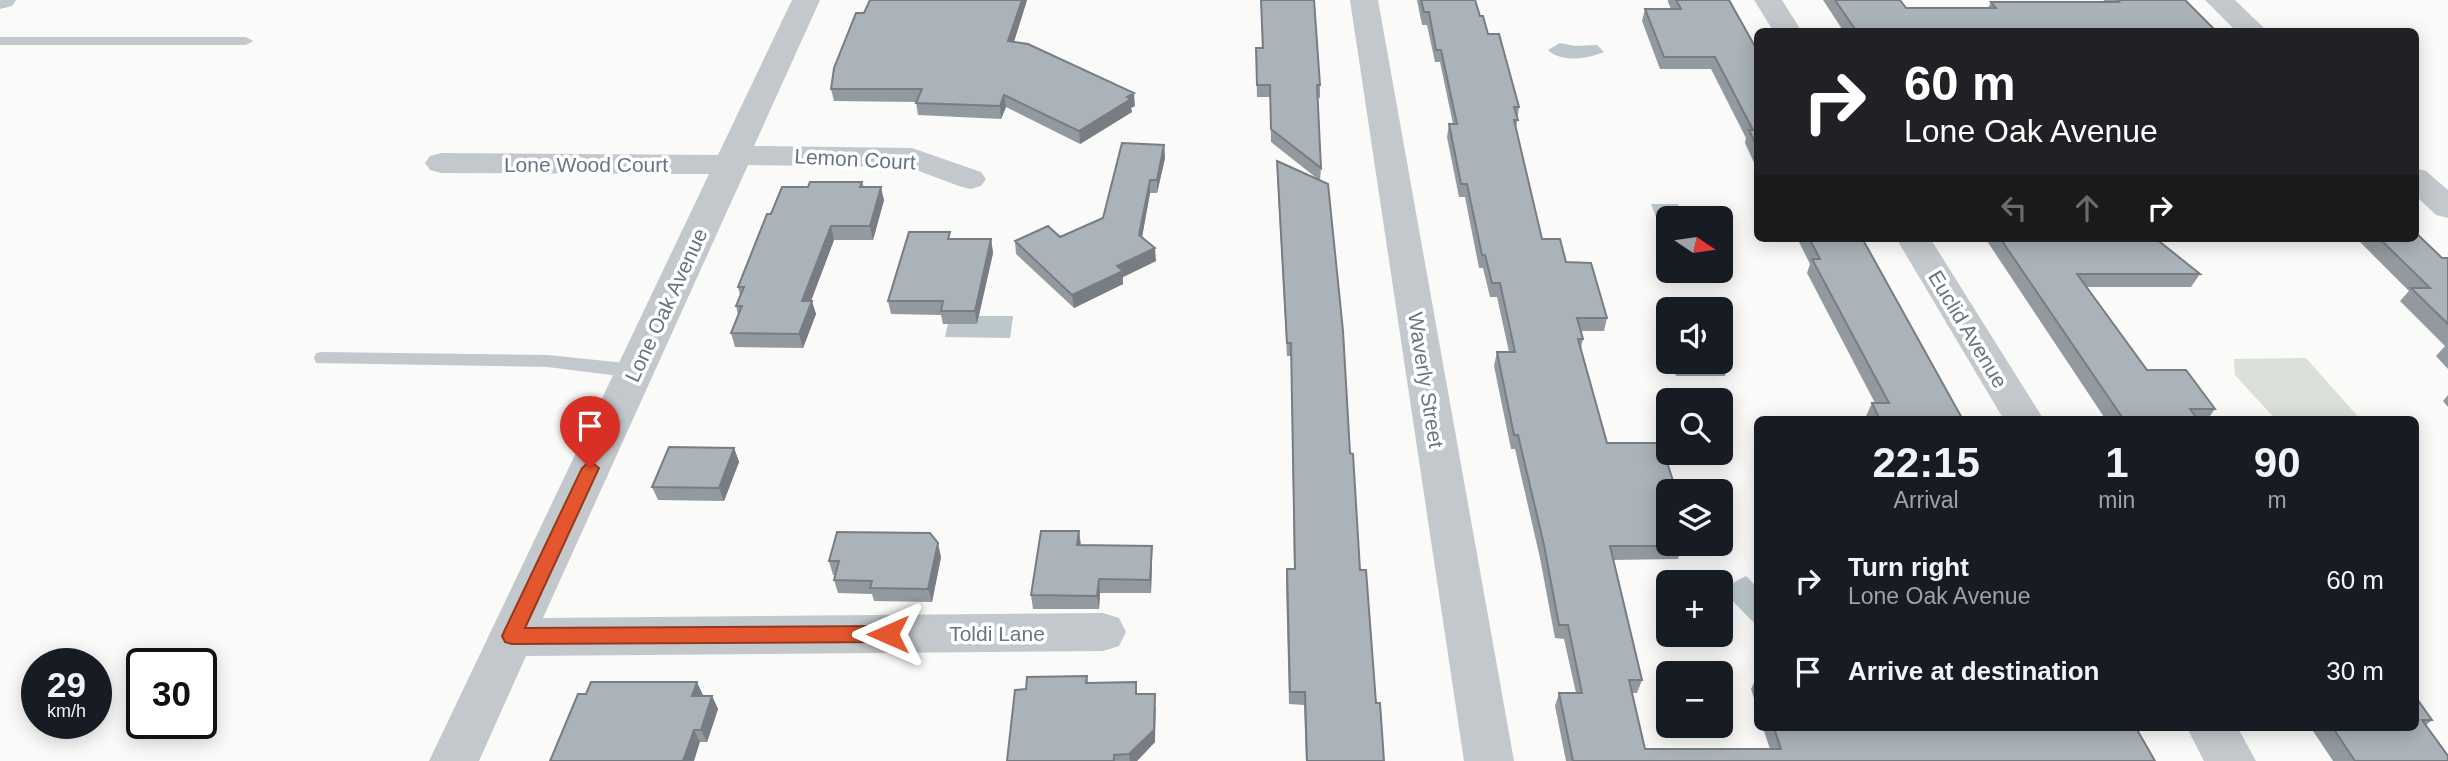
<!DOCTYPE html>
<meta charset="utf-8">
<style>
body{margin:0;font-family:Helvetica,sans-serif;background:#242831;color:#f1f3f6;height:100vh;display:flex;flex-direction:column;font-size:26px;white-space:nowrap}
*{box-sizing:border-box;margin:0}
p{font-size:23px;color:#9ea1a6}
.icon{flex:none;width:38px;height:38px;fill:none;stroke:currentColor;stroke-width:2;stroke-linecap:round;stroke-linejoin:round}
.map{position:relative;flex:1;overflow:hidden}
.side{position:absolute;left:1754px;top:416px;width:665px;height:315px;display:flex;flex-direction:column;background:#171b24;border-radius:10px;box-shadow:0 4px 18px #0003}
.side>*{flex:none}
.banner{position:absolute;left:1754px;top:28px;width:665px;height:214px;border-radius:10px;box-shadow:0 4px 18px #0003;background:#202124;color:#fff;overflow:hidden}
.needle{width:46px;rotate:103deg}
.controls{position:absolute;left:1656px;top:206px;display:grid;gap:14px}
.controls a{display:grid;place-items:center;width:77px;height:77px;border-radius:10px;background:#171b24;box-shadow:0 4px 18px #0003;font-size:35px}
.speed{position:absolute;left:21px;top:648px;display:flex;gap:14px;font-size:35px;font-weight:700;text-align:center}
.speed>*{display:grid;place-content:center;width:91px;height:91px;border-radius:50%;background:#171b24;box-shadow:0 4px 18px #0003;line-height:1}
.speed small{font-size:18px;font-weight:400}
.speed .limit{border:4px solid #111;border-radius:10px;background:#fff;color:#111}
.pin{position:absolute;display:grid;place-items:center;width:60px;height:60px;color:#fff;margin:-72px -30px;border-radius:50% 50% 50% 0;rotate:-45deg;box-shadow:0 0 7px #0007}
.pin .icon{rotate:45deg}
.me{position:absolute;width:77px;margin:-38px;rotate:270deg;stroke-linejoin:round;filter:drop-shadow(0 0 5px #0008)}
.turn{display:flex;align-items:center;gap:24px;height:147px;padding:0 35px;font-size:32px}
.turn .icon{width:91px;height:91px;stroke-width:2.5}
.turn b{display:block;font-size:49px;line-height:60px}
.lanes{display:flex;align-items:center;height:66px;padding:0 35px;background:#0003;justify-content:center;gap:35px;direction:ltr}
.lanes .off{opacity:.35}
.eta{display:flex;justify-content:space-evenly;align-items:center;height:119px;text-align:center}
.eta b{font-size:42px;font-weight:700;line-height:49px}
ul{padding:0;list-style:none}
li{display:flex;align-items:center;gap:21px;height:91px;padding:0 35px}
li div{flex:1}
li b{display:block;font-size:26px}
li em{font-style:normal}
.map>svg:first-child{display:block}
.green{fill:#dadfd7}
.water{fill:#bbc7cb}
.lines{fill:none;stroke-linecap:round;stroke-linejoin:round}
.service{fill:#c3c8cc;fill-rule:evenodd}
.minor{fill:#c3c8cc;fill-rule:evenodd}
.tertiary{fill:#c3c8cc;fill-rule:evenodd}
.wall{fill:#929a9f}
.shaded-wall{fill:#777d82}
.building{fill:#aab3b9;stroke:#777d82;stroke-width:2}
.route{fill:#e4572e;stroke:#94391e;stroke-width:2}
.labels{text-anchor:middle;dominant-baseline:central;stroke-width:7;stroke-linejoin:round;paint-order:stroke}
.street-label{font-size:21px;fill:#657683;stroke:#fff}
</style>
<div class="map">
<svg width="2448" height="761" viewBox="0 0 2448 761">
<rect width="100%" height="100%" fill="#fafaf8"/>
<!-- green -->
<path class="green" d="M2306 358 2361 420H2276L2235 375 2234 359Z"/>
<!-- water -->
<path class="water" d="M1560 43 1575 46 1597 45 1604 52C1587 59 1562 63 1548 50Z
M1651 204H1678L1684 219H1668V241H1665Z
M979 316H1013L1010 338 945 337 948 324H977Z
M1746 576 1757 587V626L1721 589Z"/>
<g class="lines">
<!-- service -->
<path class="service" d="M0 37H246L253 41 246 45H0Z
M323 352 548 355 635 364 642 366 645 371 642 376 635 378 548 367 316 363 314 358 316 353Z"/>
<!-- minor -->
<path class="minor" d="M792 0H820L754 146 912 148 981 172 986 179 981 186 970 189 959 186 908 167 748 165 543 618 1103 613 1119 618 1126 632 1119 646 1103 651 526 656 479 761H429L709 174 441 173 430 170 425 163 430 156 441 153 718 155Z
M1350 0H1378L1514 761H1464Z
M1754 0H1782L1802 32H1774Z
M2205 0H2235L2268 32H2237Z
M2415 168 2426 171 2448 190V218L2436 215 2415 195Z
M1896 238H1930L2044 420H2004Z
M2187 728H2238L2256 761H2204Z"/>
<!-- tertiary -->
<path class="tertiary" d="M0 0H16L12 6 0 9Z"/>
</g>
<!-- wall -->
<path class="wall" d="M1027 0 1014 42 1135 106 1131 108 1132 112 1080 144 1006 107 1001 119 918 115 916 102 834 101 831 89 864 13Z
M1261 0H1314L1320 85V98H1317L1321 168 1320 181 1350 453 1360 570 1384 761H1306L1304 705 1289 704 1286 583 1287 569H1294L1291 356H1287L1277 174V161L1319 180 1271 142 1270 97H1257L1256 48H1262Z
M1417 0H1475L1480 16 1519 107 1516 129 1542 239 1566 262 1607 318 1604 331H1581L1583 339 1581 348 1607 443 1673 481 1667 494 1683 546 1678 559 1613 560 1642 680 1637 693H1632L1645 749H1770L1763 728H2136L2155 761H1566L1555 706 1559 693H1576L1564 639 1555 638 1540 558 1515 449H1511L1494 366 1497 352H1509L1497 297H1490L1483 268H1479L1465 197H1459L1447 137 1449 124H1453L1440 62H1435L1427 25H1422Z
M1668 0H1729L1757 50V169L1745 143 1746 138 1711 69H1660L1642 21 1645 9H1671L1668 2Z
M1823 0H1900L1906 8H1988L1991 2H2103L2104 0H2185L2217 32H1844Z
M1164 145 1165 158 1157 193H1150L1142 237 1156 261 1123 277V284L1074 308 1016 254 1015 241 1060 237 1103 218Z
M862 182 864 187 884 200 873 240H834L811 301 816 314 803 348 735 347 731 333 738 315 736 306 740 295 738 287 771 214 808 187Z
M1797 238H1862L1963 420H1867L1866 416 1872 403H1875L1807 273 1810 264Z
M1985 238H2155L2200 274 2191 287H2087L2147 370 2215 409 2207 420H2106Z
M2356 238H2415L2442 258H2448V369L2436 356 2445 346 2400 301 2409 291Z
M951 239H991L993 253 977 324H943L941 315 891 314 888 301Z
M1667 325H1668V353L1663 338Z
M1671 362H1729L1725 376H1676Z
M2448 395V407L2443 401Z
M734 448 739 462 724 501 658 500 652 487Z
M1080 545 1152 546V560L1151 593H1100L1099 609H1033L1031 595Z
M941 557 932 602 874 601 872 594 838 593 834 580 835 575H833L829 561Z
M1087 676 1088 683 1137 694 1156 707 1155 742 1137 761H1007L1026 689Z
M1757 676V708L1751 689Z
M586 694 703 695V696H712L718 709 707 742H700Z
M2415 696 2432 720 2426 725 2448 761H2333L2311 728H2415Z"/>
<!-- shaded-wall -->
<path class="shaded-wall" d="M1022 0H1027L1010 54 1008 41Z
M1134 93 1135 106 1131 108 1132 112 1080 144 1079 131Z
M1004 95 1006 107 1001 119 1000 106Z
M1164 145 1165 158 1157 193V180Z
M1150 180V193L1140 248 1139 235Z
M881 187 884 200 873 240 870 226Z
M831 226 834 240 806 314 802 301Z
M991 239 993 253 977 324 975 311Z
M1155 248 1156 261 1123 277V284L1074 308 1072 295 1117 266Z
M812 301 816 314 803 348 799 334Z
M734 448 739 462 724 501 719 488Z
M1079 531 1081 545 1079 558 1077 545Z
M938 543 941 557 932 602 928 589Z
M1152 546V560L1151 593 1150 580Z
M1099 579 1100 593 1099 609 1097 596Z
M697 682 703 695 699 709 692 696Z
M1155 694V742L1137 761H1130L1129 754Z
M712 696 718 709 707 742 701 730Z
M694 730 700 742 694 761H683Z"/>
<!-- building -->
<path class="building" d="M870 0H1022L1008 41 1028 44 1134 93 1127 97 1131 99 1079 131 1004 95 1000 106 916 103 922 89H831L834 68 856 13H864Z
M1261 0H1314L1320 85H1317L1321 168 1271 129 1270 85H1257L1256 48H1263Z
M1421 0H1475L1480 16H1483L1488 34H1499L1519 107H1514L1518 120H1514L1542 239H1560L1566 262 1591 263 1607 318H1577L1583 339H1578L1607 443H1661L1673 481H1663L1668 497V544H1683V546H1610L1642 680H1629L1645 749H1781L1774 728H2136L2155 761H1573L1559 693H1582L1568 625H1559L1544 545 1518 435H1514L1497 352H1515L1500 283H1492L1485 255H1482L1467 184H1461L1449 124H1457L1441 50H1436L1429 12H1424Z
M1676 0H1729L1757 50V147L1749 130H1753L1715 57H1664L1645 9H1681Z
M1835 0H1900L1906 8H1996L1991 2H2119L2117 0H2185L2217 32H1857Z
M1122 143 1164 145 1157 180H1150L1139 235 1155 248 1117 266 1123 271 1072 295 1015 241 1048 226 1060 237 1103 218Z
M1277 161 1328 184 1343 331 1350 453 1353 454 1360 570H1366L1376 703H1380L1384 761H1307L1305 692H1290L1287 569H1295L1291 343H1287Z
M810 182H862L860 187H881L870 226H831L802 301H812L799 334 731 333 742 306H736L744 287H738L767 214H771L782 187H808Z
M909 232H950L948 239H991L975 311H941L943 301H888Z
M2415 232 2442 258H2448V324L2411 288H2430L2379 238H2415Z
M1809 238H1862L1963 420H1880L1872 403H1889L1812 259H1820Z
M2000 238H2155L2200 274H2077L2147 370H2186L2215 409H2190L2198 420H2124Z
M1720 340 1729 362 1681 363 1720 362Z
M669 447 734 448 719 488 652 487Z
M1041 531H1079L1077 545 1152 546 1150 580 1099 579 1097 596 1031 595Z
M837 532 930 533 938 543 928 589 870 588 872 581 834 580 839 561H829Z
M1087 676 1086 683 1136 682V694H1155L1154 730 1129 754 1114 755V761H1007L1015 690 1026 689 1027 677Z
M591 682H697L692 696H712L701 730H694L683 761H550L578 694H586Z
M2415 696 2432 720H2422L2448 756V761H2355L2333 728H2415Z"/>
<!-- route -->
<path class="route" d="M590 461 599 468 525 628 888 626 895 628 898 634 895 639 888 642 512 644 505 642 502 636 582 468Z"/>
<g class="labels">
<!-- street labels -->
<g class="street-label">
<text transform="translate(855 159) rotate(3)">Lemon Court</text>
<text x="586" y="164">Lone Wood Court</text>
<text transform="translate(666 305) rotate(-65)">Lone Oak Avenue</text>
<text transform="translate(1968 329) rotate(59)">Euclid Avenue</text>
<text transform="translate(1426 380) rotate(81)">Waverly Street</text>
<text x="997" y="633">Toldi Lane</text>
</g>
</g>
</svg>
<div class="controls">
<a><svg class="needle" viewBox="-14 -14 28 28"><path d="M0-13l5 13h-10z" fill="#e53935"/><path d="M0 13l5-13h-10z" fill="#9ea1a6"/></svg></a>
<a><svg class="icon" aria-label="sound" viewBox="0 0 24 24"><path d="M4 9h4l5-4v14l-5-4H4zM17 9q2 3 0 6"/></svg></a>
<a><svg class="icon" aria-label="search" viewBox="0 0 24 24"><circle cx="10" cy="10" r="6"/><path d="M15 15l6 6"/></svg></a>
<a><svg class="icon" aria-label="layers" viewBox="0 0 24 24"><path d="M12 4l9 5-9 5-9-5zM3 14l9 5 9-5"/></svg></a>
<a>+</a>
<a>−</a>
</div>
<div class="speed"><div>29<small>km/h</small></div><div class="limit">30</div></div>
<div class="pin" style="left:590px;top:468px;background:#d93025"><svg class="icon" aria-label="arrive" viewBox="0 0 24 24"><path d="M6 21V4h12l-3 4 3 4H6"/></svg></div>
<svg class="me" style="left:888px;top:634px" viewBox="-20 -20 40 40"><path d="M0-17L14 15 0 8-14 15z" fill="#e4572e" stroke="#fff" stroke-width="4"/></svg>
<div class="banner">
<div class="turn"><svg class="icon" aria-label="right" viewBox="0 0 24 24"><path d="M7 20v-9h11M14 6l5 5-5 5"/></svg><div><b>60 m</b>Lone Oak Avenue</div></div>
<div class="lanes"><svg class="icon off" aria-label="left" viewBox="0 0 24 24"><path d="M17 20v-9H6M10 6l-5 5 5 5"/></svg><svg class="icon off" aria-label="ahead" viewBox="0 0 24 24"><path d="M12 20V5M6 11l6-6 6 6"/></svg><svg class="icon" aria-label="right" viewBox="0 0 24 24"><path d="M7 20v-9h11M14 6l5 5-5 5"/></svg></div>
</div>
<section class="side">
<div class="eta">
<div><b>22:15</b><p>Arrival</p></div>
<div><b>1</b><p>min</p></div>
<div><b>90</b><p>m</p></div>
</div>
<ul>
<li><svg class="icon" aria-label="right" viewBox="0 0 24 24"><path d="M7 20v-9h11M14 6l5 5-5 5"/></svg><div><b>Turn right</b><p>Lone Oak Avenue</p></div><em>60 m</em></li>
<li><svg class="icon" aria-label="arrive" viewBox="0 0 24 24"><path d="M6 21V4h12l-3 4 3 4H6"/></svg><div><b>Arrive at destination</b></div><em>30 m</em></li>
</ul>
</section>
</div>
